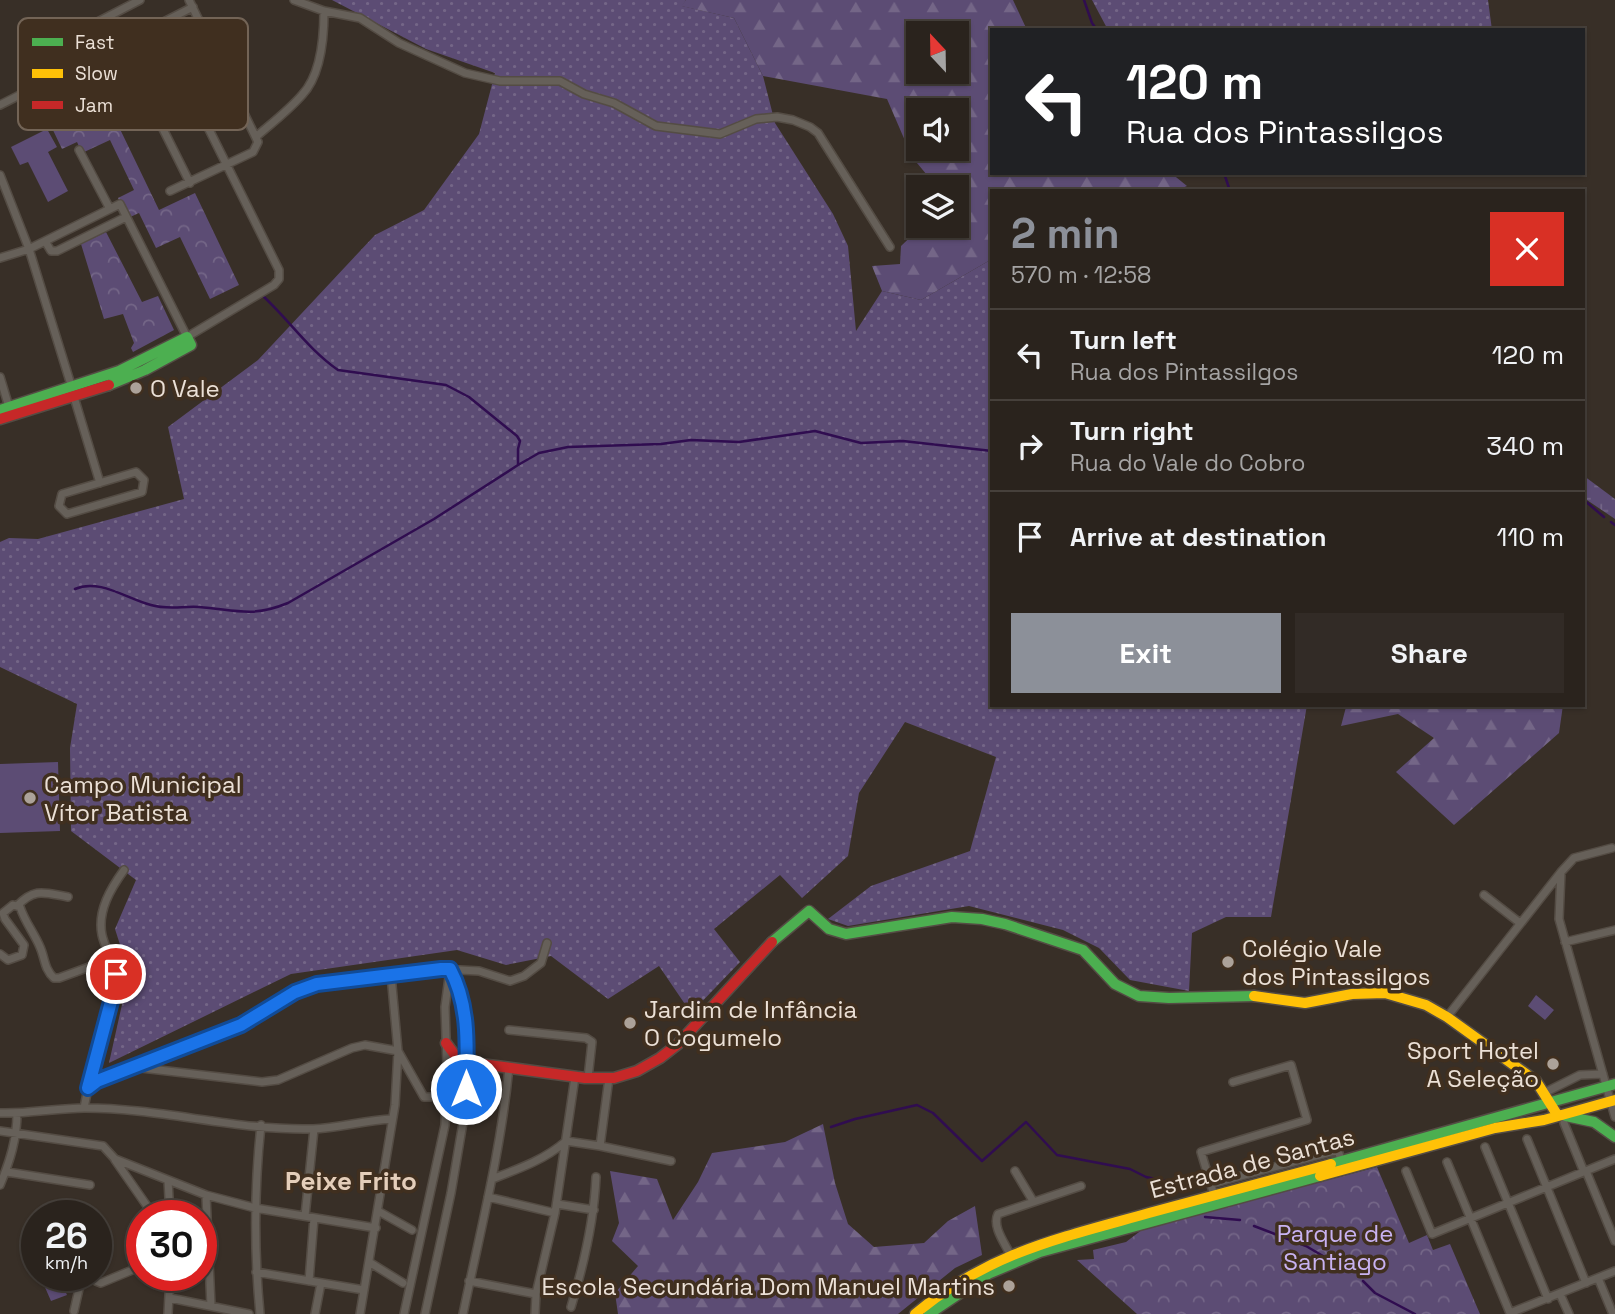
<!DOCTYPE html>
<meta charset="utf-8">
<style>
body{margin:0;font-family:"Space Grotesk",sans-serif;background:#322b26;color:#f1f3f6;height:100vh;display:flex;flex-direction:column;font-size:26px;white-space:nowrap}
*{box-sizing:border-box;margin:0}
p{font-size:23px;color:#a5a4a4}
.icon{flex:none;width:38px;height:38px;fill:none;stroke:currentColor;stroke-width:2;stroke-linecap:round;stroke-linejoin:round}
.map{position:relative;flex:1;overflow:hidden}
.drawer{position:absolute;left:990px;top:189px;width:595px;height:518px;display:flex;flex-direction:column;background:#2a231d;border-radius:0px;box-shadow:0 2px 5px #0004,0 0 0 2px #46403b}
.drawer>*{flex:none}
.top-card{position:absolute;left:990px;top:28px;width:595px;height:147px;border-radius:0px;box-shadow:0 2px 5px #0004,0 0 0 2px #46403b;background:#202124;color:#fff;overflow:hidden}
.needle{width:46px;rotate:338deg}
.buttons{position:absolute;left:906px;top:21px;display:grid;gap:14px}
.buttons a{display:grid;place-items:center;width:63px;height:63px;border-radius:0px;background:#2a231d;box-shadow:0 2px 5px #0004,0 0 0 2px #46403b;font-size:35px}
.speed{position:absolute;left:21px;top:1200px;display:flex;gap:14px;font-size:35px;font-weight:700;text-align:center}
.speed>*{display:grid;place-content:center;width:91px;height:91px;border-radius:50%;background:#2a231d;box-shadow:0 2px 5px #0004,0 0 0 2px #46403b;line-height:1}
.speed small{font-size:18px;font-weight:400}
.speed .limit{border:10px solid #d22;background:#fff;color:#111}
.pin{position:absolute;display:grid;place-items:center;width:60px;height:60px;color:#fff;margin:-30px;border:4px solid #fff;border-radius:50%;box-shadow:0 2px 7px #0007}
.me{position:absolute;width:77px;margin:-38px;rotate:0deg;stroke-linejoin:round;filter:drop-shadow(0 0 5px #0008)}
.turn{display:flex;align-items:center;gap:24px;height:147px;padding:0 21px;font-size:32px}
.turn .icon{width:91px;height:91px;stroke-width:2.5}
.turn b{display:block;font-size:49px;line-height:60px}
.round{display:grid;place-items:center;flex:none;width:74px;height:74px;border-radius:0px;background:#322b26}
.headline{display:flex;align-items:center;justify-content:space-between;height:119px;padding:0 21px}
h1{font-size:42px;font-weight:600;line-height:52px;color:#8c9099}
.primary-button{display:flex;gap:14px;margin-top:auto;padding:14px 21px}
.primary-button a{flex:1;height:80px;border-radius:0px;background:#8c9099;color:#fff;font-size:28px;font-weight:600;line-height:80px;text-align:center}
.primary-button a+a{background:#322b26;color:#f1f3f6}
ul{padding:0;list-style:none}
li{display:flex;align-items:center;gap:21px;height:91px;padding:0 21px;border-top:2px solid #46403b}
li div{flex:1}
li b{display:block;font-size:26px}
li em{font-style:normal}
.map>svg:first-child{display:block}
.grass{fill:url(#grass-dots)}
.forest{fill:url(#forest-firs);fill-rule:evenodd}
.wetland{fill:url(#wetland-marsh)}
.park{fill:url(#park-crowns)}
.garden{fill:#5c4c74}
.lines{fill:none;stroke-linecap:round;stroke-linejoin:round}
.stream{stroke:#300d50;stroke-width:2.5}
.street-casing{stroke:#544c44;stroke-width:10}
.fast-casing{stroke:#544c44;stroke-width:13}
.slow-casing{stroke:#544c44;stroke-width:13}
.jam-casing{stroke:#544c44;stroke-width:13}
.street{stroke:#666059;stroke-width:7}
.fast{stroke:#4caf50;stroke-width:10}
.slow{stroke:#ffc107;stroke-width:10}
.jam{stroke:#c62828;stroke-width:10}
.route-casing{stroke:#114b97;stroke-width:18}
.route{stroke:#1a73e8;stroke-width:12}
.poi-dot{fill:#aca299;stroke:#402f1f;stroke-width:2.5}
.labels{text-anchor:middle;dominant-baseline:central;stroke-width:7;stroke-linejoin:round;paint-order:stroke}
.poi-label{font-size:24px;fill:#ebe0d6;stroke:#402f1f;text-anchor:start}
.street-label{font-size:24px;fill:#ebe0d6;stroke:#402f1f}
.park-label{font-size:24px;fill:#c8b2f1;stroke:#402f1f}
.neighbourhood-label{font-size:26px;font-weight:bold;fill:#e4ceba;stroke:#402f1f}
.key{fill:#402f1f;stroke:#736456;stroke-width:2}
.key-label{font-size:19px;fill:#ebe0d6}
</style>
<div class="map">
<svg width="1615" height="1314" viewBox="0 0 1615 1314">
<defs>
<pattern id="grass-dots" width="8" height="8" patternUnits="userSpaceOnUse" patternTransform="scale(1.75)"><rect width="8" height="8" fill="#5c4c74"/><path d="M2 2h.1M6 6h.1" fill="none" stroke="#746687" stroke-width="1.8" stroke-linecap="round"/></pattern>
<pattern id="forest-firs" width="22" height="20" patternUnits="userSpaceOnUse" patternTransform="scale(1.75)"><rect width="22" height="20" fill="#5c4c74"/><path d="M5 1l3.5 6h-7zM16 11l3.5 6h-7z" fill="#746687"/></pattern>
<pattern id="wetland-marsh" width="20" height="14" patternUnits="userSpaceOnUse" patternTransform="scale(1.75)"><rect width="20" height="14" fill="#5c4c74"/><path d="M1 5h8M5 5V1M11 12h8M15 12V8" fill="none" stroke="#746687"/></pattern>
<pattern id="park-crowns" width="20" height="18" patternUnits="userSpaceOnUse" patternTransform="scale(1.75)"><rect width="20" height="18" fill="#5c4c74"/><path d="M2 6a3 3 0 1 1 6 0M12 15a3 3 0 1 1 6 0" fill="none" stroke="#746687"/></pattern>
</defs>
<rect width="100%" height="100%" fill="#382f27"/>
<!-- grass -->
<path class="grass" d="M332 0H686L682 6 734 18 763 76 775 123 833 214 848 246 856 331 882 291 921 300 992 259V705H1307L1271 917H1226L1192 933 1189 991 1130 980 1099 948 1063 930 969 906 848 926 828 919 871 886 970 851 996 757 905 722 859 793 848 856 802 898 780 875 714 929 740 962 691 1013 659 966 608 999 551 956 506 965 457 950 291 974 109 1063 129 973 115 929 136 880 71 831 70 748 77 704 0 667V542L9 538 38 539 184 499 168 427 258 360 375 235 424 210 479 134 495 73 426 49Z
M1092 0H1488L1492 30H1108Z"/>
<!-- forest -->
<path class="forest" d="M686 0H1013L1027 30H992V173H1171L1187 186 1175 191H992V259L921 300 882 291 872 266 900 264 901 246 922 226H957V187H937L912 157 887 99 763 76 734 18 681 6ZM919 33H957V72H919ZM919 110H957V149H919Z
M1351 705H1563L1559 733 1454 825 1396 772 1434 738 1398 714 1341 726 1346 707Z
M823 1124 835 1183 848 1224 874 1247 924 1243 948 1221 975 1206 982 1255 955 1268 898 1314H618L615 1293 638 1266 612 1241 619 1223 610 1171 657 1179 673 1220 698 1182 712 1153 785 1142Z"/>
<!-- wetland -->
<path class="wetland" d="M1584 476 1615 499V519L1584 498Z"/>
<!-- park -->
<path class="park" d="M92 71 159 210 195 193 239 285 210 299 180 237 156 248 139 213 128 218 118 198 134 190 110 140 82 153 77 142 62 149 52 128 80 114 66 84Z
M106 232 142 302 158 296 174 330 133 352 131 348 134 343 123 314 104 319 81 244Z
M1377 1167 1409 1243 1427 1235 1433 1250 1450 1244 1480 1314H1137L1077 1260 1094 1259 1093 1250 1126 1242 1143 1229Z"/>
<!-- garden -->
<path class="garden" d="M47 129 57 147 48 152 68 191 48 202 28 162 20 165 11 147Z
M58 762 60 831 0 833V764Z
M1536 995 1554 1010 1545 1020 1528 1006Z
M40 1276H59L67 1295 51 1301Z"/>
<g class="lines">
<!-- stream -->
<path class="stream" d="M1084 0 1092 23 1097 30
M1224 173 1230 191
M263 296C289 320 308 349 338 370L446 385 469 397 517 436 520 441 518 449V465
M1584 500 1604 517
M1611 522 1615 525
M75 589C99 578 127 599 151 605 167 610 183 606 199 607 237 610 251 618 288 603L434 519 518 465 539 453 568 447 661 444 691 440 739 442 815 431 861 443 903 441 992 451
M831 1127 855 1119 917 1105 933 1113 982 1161 1026 1122 1057 1155 1130 1169 1146 1177 1174 1183 1184 1190
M1205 1217 1240 1220
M1254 1226 1306 1246 1345 1269
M1363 1281 1375 1293 1415 1314"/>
<defs>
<path id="street" d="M294 0 324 11 360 18 399 43 465 73 500 81H560L584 94 614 103 656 126 720 134 756 119 777 117 793 120 810 127 818 133 890 247
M120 43 190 183
M94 57 85 38 86 28 140 0
M0 105 193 7
M257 136C272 123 289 110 302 95 321 75 324 37 324 11
M79 150 110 209
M0 175 29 249 72 388
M170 191 253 152 258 142 189 0
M45 241 51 251H57L126 217
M0 258 29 249 120 204 187 337 274 285 279 279V270L157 25
M0 377 9 407
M74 397 100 483
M136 472 144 480 142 492 67 514 59 506 62 494Z
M1612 848 1574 858 1561 872 1559 919 1615 1117
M1484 895 1520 923
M17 906C35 887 45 893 68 897
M1565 942 1615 930
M0 954 8 960 22 955 24 945 5 919 3 913 13 905 20 907C25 922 34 933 40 947 45 958 44 969 54 978H59L111 959
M1447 1017 1561 872
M509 1030 586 1038 592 1042 588 1078
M133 1067 262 1082 278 1080 352 1048 365 1045 398 1051 424 1097H447
M88 1087C96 1057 116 1005 115 976 115 962 105 949 102 935 97 911 111 888 124 870
M1546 1092 1580 1075 1603 1074
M84 1108 88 1088 97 1081 241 1025 295 992 317 984 441 969 479 971 510 981 524 976 541 963 547 943
M0 1113C28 1114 57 1108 85 1108 161 1108 238 1131 313 1129 339 1128 366 1120 392 1119
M1564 1123 1584 1172
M0 1131 103 1146 115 1159 206 1195 255 1208 376 1228
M1527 1139 1586 1283
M566 1141 600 1146 609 1078
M600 1146 671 1161
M1485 1147 1548 1299
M115 1160 154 1216
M1447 1162 1510 1313 1615 1271
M1015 1171 1033 1201
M1406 1171 1432 1234 1615 1159
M1586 1171 1615 1241
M7 1172 90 1185
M492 1179C518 1169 544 1160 565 1142
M168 1180 170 1216
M1211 1184 1338 1150 1341 1160
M0 1185C10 1161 17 1139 17 1113
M206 1195 211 1306
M1214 1195 1201 1152 1307 1120 1291 1065 1233 1082
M488 1197 555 1213
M557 1204 594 1210
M378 1211 412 1230
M305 1216 314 1129
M1010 1254C1004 1242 992 1226 998 1214L1081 1186
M369 1262 403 1283
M256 1272 364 1290
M92 1276 96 1281 101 1283 142 1266
M1598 1278 1613 1314
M309 1281 314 1218
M469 1281 536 1294
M1560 1294 1569 1314
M170 1298 249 1314
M571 1307C584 1264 594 1222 596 1177
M74 1311 82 1276
M168 1314 170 1276
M260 1314C254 1251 254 1189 261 1125
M315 1314 321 1283
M360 1314 395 1105 398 1051 391 975
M404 1314 445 1125 447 1066 445 1007 450 970
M425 1314 451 1193 466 1105V1014L460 989 450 969
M463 1314C480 1232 501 1151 509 1067
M535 1314 536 1294 555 1213 575 1077"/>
<path id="fast" d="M0 410 119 371 187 337 191 345 145 370 109 385
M772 942 809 911 829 929 846 934 952 917 982 919 1005 924 1083 950 1115 984 1139 996 1169 998 1254 996
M1566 1116 1594 1122 1615 1137
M1331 1164 1615 1084
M929 1314 988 1274 1040 1252 1320 1176"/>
<path id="slow" d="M1254 996 1305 1003 1352 994 1385 993 1426 1005 1447 1017 1536 1081 1558 1116
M1320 1176 1495 1128 1544 1120 1615 1100
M915 1314C988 1253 1060 1238 1149 1213 1210 1197 1270 1180 1331 1164"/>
<path id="jam" d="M0 419 109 385
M446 1043 457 1058 466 1062 585 1078H614L637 1071 660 1058 678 1044 772 942"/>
</defs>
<!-- street casing -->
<use href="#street" class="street-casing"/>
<!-- fast casing -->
<use href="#fast" class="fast-casing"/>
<!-- slow casing -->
<use href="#slow" class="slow-casing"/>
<!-- jam casing -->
<use href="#jam" class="jam-casing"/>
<!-- street -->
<use href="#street" class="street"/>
<!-- fast -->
<use href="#fast" class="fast"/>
<!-- slow -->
<use href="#slow" class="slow"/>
<!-- jam -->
<use href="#jam" class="jam"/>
</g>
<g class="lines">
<defs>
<path id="route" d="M116 974 113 994 88 1088 97 1081 241 1025 295 992 317 984 441 969H450C470 1006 467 1048 466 1089"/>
</defs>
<!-- route casing -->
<use href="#route" class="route-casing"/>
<!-- route -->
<use href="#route" class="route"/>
</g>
<!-- markers -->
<g class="poi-dot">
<circle cx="136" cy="388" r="7"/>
<circle cx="30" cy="798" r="7"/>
<circle cx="1228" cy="962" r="7"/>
<circle cx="630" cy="1023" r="7"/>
<circle cx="1553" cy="1064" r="7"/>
<circle cx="1009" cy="1286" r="7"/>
</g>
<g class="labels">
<!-- poi labels -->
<g class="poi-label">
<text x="150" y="388">O Vale</text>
<text x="44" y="784">Campo Municipal<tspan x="44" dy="28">Vítor Batista</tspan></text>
<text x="1242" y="948">Colégio Vale<tspan x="1242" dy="28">dos Pintassilgos</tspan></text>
<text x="644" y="1009">Jardim de Infância<tspan x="644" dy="28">O Cogumelo</tspan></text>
<text x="1539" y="1050" text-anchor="end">Sport Hotel<tspan x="1539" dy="28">A Seleção</tspan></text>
<text x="995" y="1286" text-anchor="end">Escola Secundária Dom Manuel Martins</text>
</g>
<!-- street labels -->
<g class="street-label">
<text transform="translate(1252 1163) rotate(-15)">Estrada de Santas</text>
</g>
<!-- park labels -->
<g class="park-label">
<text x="1335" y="1233">Parque de<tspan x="1335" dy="28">Santiago</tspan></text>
</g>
<!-- neighbourhood labels -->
<g class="neighbourhood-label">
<text x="351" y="1181">Peixe Frito</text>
</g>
</g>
<!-- legend -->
<rect x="18" y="18" width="230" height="112" rx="10" class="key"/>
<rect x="32" y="38" width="31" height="8" fill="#4caf50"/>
<rect x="32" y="69" width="31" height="9" fill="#ffc107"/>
<rect x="32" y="101" width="31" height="8" fill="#c62828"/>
<g class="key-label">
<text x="75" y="49">Fast</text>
<text x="75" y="80">Slow</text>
<text x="75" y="112">Jam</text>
</g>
</svg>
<div class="buttons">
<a><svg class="needle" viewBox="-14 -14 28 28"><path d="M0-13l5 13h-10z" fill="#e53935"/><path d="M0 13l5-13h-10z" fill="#a5a4a4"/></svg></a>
<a><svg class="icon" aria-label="sound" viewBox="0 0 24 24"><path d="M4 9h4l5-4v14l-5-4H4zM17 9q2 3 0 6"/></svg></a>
<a><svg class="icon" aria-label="layers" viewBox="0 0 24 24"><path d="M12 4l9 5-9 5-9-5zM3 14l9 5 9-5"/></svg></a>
</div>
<div class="speed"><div>26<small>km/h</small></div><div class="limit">30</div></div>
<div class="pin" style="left:116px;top:974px;background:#d93025"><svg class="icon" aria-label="arrive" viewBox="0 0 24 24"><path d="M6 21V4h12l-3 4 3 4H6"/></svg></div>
<svg class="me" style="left:466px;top:1089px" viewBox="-20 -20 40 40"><circle r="17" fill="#1a73e8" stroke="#fff" stroke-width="3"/><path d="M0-11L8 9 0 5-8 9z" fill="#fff"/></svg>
<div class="top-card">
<div class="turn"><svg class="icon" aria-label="left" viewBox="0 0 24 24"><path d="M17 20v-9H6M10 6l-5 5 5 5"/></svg><div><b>120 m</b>Rua dos Pintassilgos</div></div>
</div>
<section class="drawer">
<div class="headline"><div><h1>2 min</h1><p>570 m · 12:58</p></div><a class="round" style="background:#d93025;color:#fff"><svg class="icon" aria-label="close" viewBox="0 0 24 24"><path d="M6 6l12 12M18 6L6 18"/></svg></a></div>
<ul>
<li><svg class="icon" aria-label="left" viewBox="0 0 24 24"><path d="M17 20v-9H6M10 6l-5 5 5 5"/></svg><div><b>Turn left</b><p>Rua dos Pintassilgos</p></div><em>120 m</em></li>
<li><svg class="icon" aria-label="right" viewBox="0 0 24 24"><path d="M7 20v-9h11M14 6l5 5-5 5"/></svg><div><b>Turn right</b><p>Rua do Vale do Cobro</p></div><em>340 m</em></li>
<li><svg class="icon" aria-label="arrive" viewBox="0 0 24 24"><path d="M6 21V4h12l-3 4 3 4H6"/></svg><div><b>Arrive at destination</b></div><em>110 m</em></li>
</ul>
<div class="primary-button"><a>Exit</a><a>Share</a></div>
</section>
</div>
